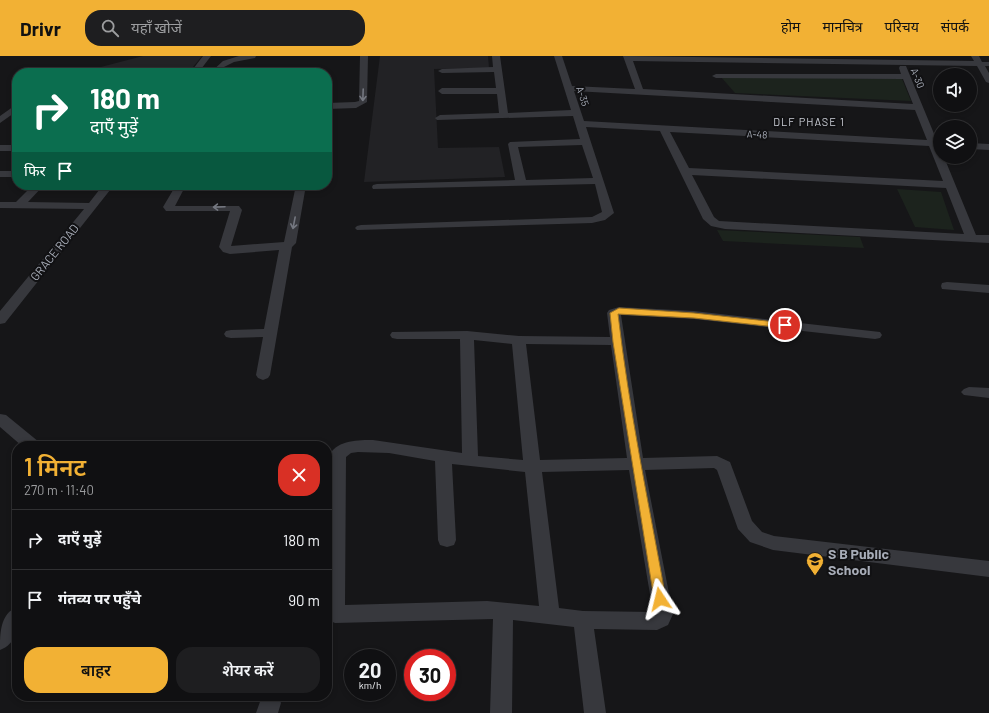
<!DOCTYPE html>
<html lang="hi">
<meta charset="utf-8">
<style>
body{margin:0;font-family:Barlow,"Noto Sans Devanagari",sans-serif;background:#1e1e20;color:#f1f3f6;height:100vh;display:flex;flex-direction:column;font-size:15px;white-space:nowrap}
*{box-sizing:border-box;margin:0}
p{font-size:13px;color:#9c9d9f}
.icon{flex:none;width:22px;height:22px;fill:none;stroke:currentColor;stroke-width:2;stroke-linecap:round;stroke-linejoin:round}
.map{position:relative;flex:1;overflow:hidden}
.side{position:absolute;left:12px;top:385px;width:320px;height:260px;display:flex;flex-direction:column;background:#101012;border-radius:16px;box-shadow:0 2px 6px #0003,0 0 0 1px #303032}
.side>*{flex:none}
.banner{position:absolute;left:12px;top:12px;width:320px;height:122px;border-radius:16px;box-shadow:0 2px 6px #0003,0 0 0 1px #303032;background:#0b6e4f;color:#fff;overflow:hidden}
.tools{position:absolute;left:933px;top:12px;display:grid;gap:8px}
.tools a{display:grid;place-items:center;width:44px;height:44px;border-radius:50%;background:#101012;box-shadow:0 2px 6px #0003,0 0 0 1px #303032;font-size:20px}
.speed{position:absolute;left:344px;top:593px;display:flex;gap:8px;font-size:20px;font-weight:700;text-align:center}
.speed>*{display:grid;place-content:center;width:52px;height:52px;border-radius:50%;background:#101012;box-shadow:0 2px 6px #0003,0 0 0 1px #303032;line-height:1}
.speed small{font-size:10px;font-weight:400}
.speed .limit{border:6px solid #d22;background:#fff;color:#111}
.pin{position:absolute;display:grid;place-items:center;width:34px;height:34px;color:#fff;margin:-17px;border:2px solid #fff;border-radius:50%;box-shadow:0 1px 4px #0007}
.me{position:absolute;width:44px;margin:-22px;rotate:350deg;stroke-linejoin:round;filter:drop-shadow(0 0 3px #0008)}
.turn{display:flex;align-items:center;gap:14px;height:84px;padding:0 12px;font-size:18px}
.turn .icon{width:52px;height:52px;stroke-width:2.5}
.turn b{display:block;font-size:28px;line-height:34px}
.then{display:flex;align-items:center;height:38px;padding:0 12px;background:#0003;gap:8px;font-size:15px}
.round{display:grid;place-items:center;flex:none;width:42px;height:42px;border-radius:16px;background:#1e1e20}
.overview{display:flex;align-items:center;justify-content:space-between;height:68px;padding:0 12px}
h1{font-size:24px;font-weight:600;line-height:30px;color:#f2b134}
.button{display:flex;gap:8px;margin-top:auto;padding:8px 12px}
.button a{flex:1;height:46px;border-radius:16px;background:#f2b134;color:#111;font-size:16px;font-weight:600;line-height:46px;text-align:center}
.button a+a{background:#1e1e20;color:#f1f3f6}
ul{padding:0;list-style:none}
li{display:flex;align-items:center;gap:12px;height:60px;padding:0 12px;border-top:1px solid #303032}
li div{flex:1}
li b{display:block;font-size:15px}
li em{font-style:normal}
header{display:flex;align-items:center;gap:24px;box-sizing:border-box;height:56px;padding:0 20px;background:#f2b134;color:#111}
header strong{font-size:19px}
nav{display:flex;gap:22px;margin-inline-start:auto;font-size:14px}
.search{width:280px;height:36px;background:#1e1e20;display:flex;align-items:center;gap:10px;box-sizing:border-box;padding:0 14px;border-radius:16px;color:#9c9d9f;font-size:15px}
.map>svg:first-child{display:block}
.built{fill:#222225}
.green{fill:#1c231d}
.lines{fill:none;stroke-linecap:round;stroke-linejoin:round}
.minor{fill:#37383d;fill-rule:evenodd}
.oneway{stroke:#757881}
.route{fill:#f2b134;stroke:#9d7322}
.labels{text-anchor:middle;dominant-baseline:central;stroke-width:4;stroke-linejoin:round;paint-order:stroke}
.far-street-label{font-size:10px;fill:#a8adb8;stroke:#111113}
.far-neighbourhood-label{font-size:11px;letter-spacing:1px;fill:#c9ccd4;stroke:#111113}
.street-label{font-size:12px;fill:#a8adb8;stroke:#111113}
.near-poi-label{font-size:14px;font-weight:bold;fill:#a8adb8;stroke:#111113;text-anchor:start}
</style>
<header>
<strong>Drivr</strong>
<div class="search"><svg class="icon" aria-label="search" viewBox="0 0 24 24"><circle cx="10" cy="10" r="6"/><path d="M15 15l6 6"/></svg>यहाँ खोजें</div>
<nav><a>होम</a><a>मानचित्र</a><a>परिचय</a><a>संपर्क</a></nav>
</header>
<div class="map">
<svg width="989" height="657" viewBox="0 0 989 657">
<rect width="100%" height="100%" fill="#161618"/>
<!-- built -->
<path class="built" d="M143 0H202L188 17H92L97 12Z
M380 0H488L489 12 434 13 438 92 499 91 505 121 364 126Z"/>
<!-- green -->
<path class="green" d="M721 21 902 23 911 45 735 37Z
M897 133 941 136 954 174 915 171Z
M717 174 860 181 864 192 723 185Z"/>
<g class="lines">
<!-- minor -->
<path class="minor" d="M203 0H211L198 17H190Z
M239 0H256L255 2 234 6 224 11 218 17H210L223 5Z
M360 0H368L367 46 356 52 327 53V47L355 46 359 45Z
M492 0H500L508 57 571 54 554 0H562L572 30 635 33 623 0 974 5 971 0H979L982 6H989V10H985L989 17V27L986 26 977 10 633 5 643 33 913 48 903 23 716 22 712 20 716 18H901L899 12 900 10H906L937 85H940V101H944L976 179H989V187L725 173 711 170 703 163 660 75 586 71 614 157 605 164 592 167 357 174 355 172 357 170 361 169 592 161 602 156 595 128 373 133 372 131 373 129 377 128 515 124 508 88 510 86 580 83 573 60 437 64 435 62 440 59 499 57 497 38H442L438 35 442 32H496L494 16 442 17 438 15 442 13 493 11ZM574 35 915 54 927 84 584 65ZM670 76 929 90 943 125 689 112ZM582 89 593 122 526 124 518 91ZM692 119 946 132 964 178 719 165 714 161Z
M17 48V55L0 67V60Z
M970 87 989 88V94L970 93Z
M0 89H17V95H0Z
M0 115H17V121H0Z
M33 129H44L28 146 89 147 103 129H114L5 267 0 268V255L84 153 0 152V146H16Z
M176 129H186L175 150H239L242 154 231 190 284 186 296 129H306L296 187 292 191 270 319 268 322 263 324 258 322 256 319 263 281 231 282 226 281 224 278 226 275 231 274 264 273 279 194 230 198 223 196 219 191 230 155H166L163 151Z
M947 226 989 229V237L942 233 941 230 942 227Z
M619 251 694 255 880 276 882 279 880 282 875 283 694 263 621 259 643 402 717 400 730 406 752 465 762 476 774 480 989 505V521L773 494 750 486 738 473 717 414 714 412 645 414 673 558 668 569 657 574 594 573 606 657H584L574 571 513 564 512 657H490L493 563 335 567 328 564 327 490 330 398C338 384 359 384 373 384L462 397 460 283H397L392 282 390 279 392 276 467 275 519 280 610 281 607 257 609 254ZM474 284 512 288 523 404 478 400ZM526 288 611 289 627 402 540 404ZM358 396 389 397 435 405 438 484 440 489 447 491 454 489 456 484 452 408 525 416 539 550 487 545 345 549 346 401 351 397ZM629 414 653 556 583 555 559 552 542 416Z
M969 331 989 332V342L964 339 961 336 964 333Z
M0 358 6 359 39 386 41 390H22L0 371Z
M17 551C17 568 19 587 0 594 0 577 0 558 17 551Z
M262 640H278L281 647 278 657H256Z"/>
</g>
<!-- one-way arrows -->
<defs><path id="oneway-shaft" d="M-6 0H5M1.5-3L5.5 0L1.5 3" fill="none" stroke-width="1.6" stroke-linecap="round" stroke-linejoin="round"/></defs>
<g class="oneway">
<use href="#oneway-shaft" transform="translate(363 39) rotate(92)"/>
<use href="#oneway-shaft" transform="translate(219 151) rotate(178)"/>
<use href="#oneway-shaft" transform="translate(294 167) rotate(101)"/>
</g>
<!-- route -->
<path class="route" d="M619 252 694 257 785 267 789 269 785 272 694 262 618 258C629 354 649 449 666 543L664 547 660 548 656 547 654 543 613 286 610 257Z"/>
<!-- icons -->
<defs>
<symbol id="school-pin" viewBox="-11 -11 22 30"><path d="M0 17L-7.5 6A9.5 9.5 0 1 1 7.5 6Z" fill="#f2b134" stroke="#111113"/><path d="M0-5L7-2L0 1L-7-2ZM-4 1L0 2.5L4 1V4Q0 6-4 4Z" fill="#111"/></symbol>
</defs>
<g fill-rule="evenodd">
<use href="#school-pin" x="805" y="495" width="20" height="27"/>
</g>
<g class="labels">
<!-- far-street labels -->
<g class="far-street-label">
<text transform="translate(918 22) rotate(69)">A-30</text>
<text transform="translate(583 40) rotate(72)">A-35</text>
<text transform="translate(757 78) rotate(3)">A-48</text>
</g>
<!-- far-neighbourhood labels -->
<g class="far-neighbourhood-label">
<text x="809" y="65">DLF PHASE 1</text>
</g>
<!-- street labels -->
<g class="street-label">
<text transform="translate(54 196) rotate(-51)">GRACE ROAD</text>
</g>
<!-- near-poi labels -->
<g class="near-poi-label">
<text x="828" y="497">S B Public<tspan x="828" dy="16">School</tspan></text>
</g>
</g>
</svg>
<div class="tools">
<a><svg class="icon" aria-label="sound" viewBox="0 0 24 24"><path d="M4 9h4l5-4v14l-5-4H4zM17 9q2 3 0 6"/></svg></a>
<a><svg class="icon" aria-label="layers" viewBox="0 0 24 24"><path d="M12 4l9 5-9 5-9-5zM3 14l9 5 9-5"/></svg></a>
</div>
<div class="speed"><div>20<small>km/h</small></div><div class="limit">30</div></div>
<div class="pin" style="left:785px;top:269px;background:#d93025"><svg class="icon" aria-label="arrive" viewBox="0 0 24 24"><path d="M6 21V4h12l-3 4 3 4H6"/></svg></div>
<svg class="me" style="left:660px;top:543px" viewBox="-20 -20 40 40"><path d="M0-17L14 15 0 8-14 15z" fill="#f2b134" stroke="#fff" stroke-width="4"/></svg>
<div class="banner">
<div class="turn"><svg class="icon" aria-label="right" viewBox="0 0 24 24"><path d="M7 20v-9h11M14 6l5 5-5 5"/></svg><div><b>180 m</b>दाएँ मुड़ें</div></div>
<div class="then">फिर<svg class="icon" aria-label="arrive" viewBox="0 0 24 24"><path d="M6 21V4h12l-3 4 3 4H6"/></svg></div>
</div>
<section class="side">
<div class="overview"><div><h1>1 मिनट</h1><p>270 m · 11:40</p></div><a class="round" style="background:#d93025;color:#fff"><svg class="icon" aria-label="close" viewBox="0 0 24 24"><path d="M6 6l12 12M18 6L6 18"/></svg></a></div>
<ul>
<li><svg class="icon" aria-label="right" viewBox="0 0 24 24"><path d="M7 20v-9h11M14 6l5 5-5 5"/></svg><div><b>दाएँ मुड़ें</b></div><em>180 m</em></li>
<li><svg class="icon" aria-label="arrive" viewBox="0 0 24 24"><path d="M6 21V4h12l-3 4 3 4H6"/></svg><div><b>गंतव्य पर पहुँचे</b></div><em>90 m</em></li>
</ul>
<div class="button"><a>बाहर</a><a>शेयर करें</a></div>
</section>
</div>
